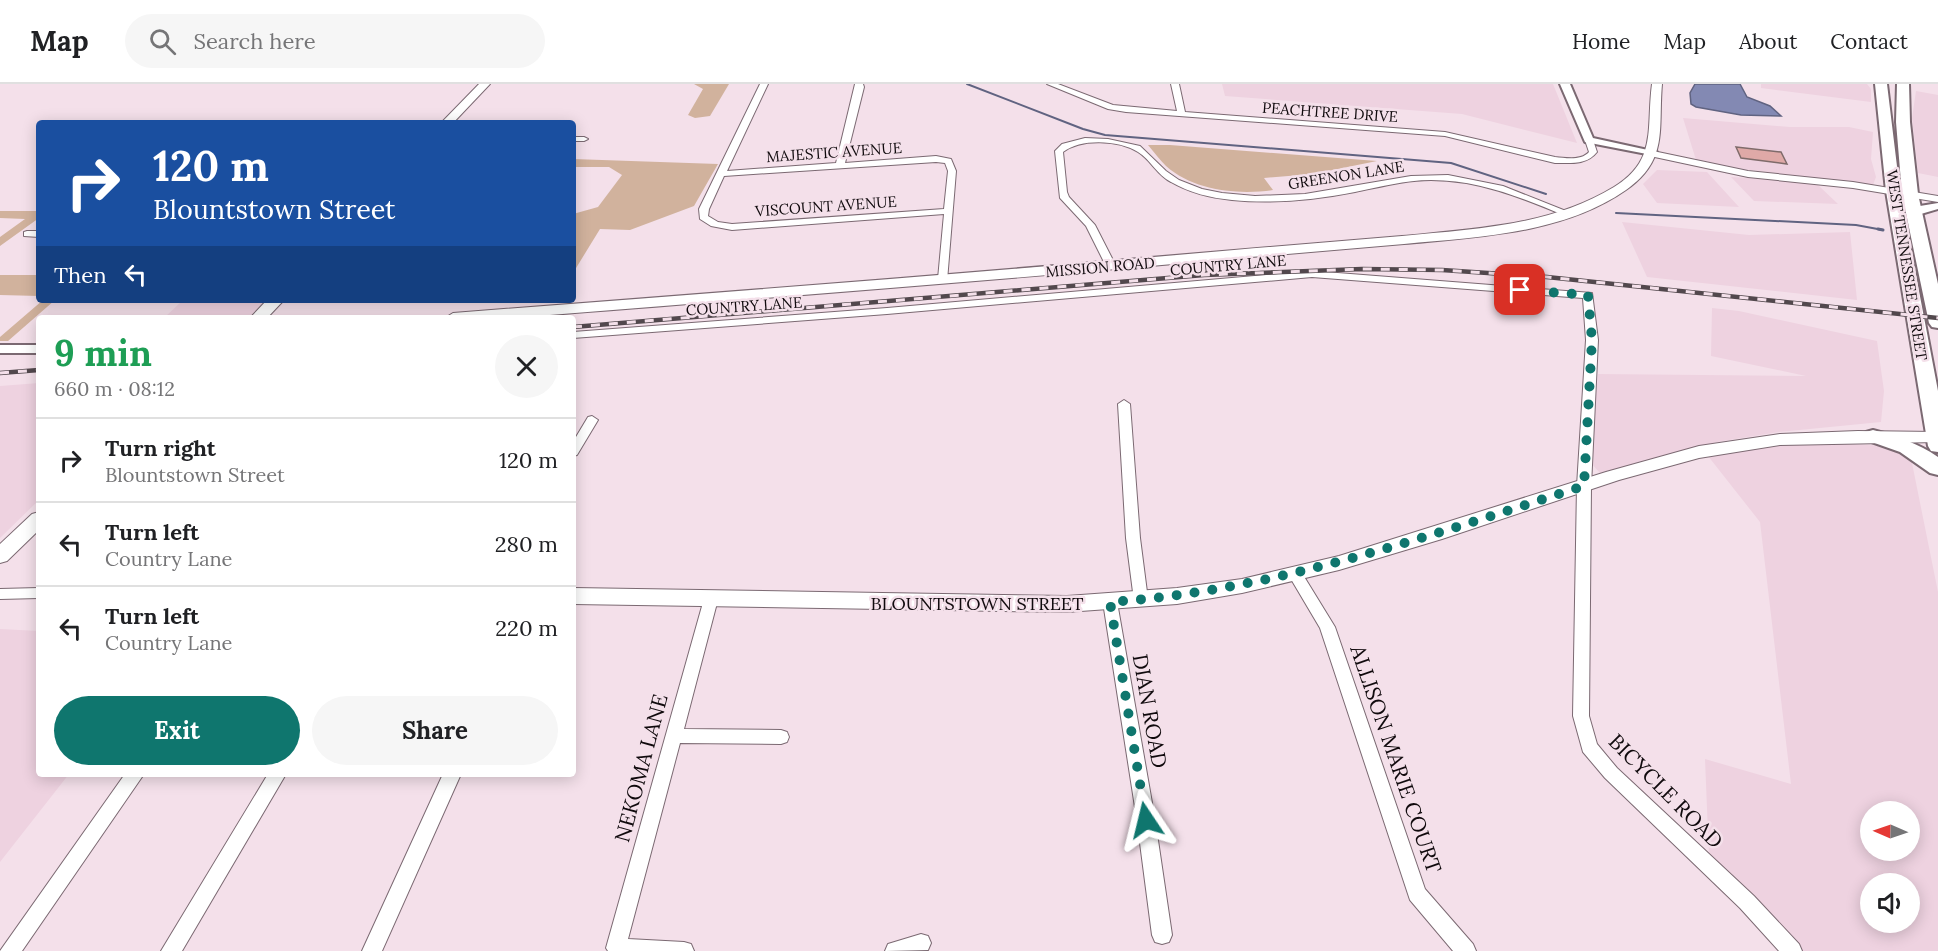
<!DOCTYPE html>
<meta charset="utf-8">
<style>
body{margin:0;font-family:Lora,serif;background:#f6f6f6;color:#202124;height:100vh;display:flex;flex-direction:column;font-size:22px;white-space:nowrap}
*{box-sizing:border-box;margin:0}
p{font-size:20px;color:#757577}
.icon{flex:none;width:33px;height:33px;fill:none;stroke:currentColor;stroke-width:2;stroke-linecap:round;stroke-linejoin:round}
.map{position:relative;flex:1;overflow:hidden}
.side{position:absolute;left:36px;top:231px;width:540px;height:462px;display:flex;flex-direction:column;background:#fff;border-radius:6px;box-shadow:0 3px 15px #0003}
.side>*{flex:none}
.banner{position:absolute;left:36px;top:36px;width:540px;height:183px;border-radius:6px;box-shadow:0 3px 15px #0003;background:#1a4fa0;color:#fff;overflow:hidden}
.needle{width:39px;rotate:272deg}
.buttons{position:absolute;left:1860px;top:717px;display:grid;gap:12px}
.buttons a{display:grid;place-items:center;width:60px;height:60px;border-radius:50%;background:#fff;box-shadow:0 3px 15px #0003;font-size:30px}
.pin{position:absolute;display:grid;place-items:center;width:51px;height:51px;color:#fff;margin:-26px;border-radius:12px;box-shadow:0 3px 9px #0006}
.me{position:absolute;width:66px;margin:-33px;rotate:350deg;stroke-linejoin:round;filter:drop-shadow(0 0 4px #0008)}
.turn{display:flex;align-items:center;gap:21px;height:126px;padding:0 18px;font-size:27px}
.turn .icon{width:78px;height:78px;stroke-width:2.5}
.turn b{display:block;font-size:42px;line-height:51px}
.then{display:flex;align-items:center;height:57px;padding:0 18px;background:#0003;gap:12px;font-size:22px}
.round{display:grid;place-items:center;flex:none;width:63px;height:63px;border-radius:32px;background:#f6f6f6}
.head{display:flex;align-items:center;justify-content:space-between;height:102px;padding:0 18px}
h1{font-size:36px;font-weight:800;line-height:45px;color:#1e9e55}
.action{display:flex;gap:12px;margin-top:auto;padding:12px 18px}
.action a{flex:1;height:69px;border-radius:36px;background:#0f766e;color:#fff;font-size:24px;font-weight:800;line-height:69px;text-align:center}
.action a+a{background:#f6f6f6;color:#202124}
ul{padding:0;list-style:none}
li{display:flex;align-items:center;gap:18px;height:84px;padding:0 18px;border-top:2px solid #e0e0e0}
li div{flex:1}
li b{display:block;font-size:22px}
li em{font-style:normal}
header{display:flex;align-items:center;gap:36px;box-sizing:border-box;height:84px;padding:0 30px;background:#fff;border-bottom:2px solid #e0e0e0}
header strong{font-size:28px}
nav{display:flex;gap:33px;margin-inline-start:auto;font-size:21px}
.search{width:420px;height:54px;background:#f6f6f6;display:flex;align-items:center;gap:15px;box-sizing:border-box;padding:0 21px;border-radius:33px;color:#757577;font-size:22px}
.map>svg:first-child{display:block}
.built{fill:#eed2e0;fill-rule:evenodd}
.green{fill:#d1b29d}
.water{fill:#8389b3;stroke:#606381;stroke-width:1.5}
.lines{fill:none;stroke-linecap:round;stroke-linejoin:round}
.stream-far1{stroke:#606381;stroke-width:2}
.stream{stroke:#606381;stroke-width:3}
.building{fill:#dfa9a7;stroke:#7f6b6a;stroke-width:1.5}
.minor-casing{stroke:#7b6972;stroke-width:2}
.tertiary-casing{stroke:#7b6972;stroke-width:4}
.secondary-casing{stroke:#7b6972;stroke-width:2}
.primary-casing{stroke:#7b6972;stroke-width:4}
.minor{fill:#fff;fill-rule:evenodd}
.tertiary{fill:#fff;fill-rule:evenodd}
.secondary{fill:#fff;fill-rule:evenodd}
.primary{fill:#fff;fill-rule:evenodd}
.rail-casing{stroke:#52484d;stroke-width:4.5}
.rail{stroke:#f4e0ea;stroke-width:3;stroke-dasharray:9;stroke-linecap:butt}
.route{stroke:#0f766e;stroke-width:10;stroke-dasharray:0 18}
.labels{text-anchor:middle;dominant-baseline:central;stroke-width:5;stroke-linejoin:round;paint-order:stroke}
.far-street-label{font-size:15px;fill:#100a0d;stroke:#f4e0ea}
.street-label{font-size:18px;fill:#100a0d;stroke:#f4e0ea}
.near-street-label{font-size:21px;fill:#100a0d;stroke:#f4e0ea}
</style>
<header>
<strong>Map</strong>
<div class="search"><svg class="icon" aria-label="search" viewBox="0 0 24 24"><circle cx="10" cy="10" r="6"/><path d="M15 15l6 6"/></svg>Search here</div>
<nav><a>Home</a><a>Map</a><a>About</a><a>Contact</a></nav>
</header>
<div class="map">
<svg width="1938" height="867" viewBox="0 0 1938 867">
<rect width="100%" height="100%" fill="#f4e0ea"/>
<!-- built -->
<path class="built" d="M1222 0H1553L1577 59 1462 30 1225 12Z
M1761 0H1867L1871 5V18L1761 4Z
M1916 7 1938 11V93L1918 89 1912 34Z
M1683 34 1790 43H1849L1873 48 1871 75 1876 93 1873 101 1742 85 1696 76Z
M1657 86 1707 88 1739 123 1657 119 1643 100Z
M1731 93 1786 96 1818 101 1838 120 1754 117Z
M1622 138 1749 151 1850 148 1857 216 1647 193Z
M183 216H266L248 234H164Z
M1712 224 1739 227 1877 257 1884 307 1881 338 1779 348 1717 358 1600 389 1590 378 1598 290 1806 292 1711 272Z
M39 299V416L0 454V302Z
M1813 359 1893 362 1911 374 1938 508V867H1803L1759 820 1709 774 1705 675 1791 700 1760 438 1708 372 1744 365ZM1870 728H1910V766H1870ZM1870 800H1910V838H1870Z
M0 545 39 547V690H69L0 778Z"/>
<!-- green -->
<path class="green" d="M694 0H729L710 32 695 34 688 31 703 5Z
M1148 61H1170L1377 77 1313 90 1264 94 1273 106C1239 111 1194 107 1166 82 1160 76 1154 68 1148 61Z
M573 75 718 80 694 122 630 146 600 145 573 189V130L598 123 622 91 609 83H573Z
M0 127H39V134L0 162V153L25 135 0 134Z
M0 191H39V212L0 211Z
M43 216H55L8 257H0V253Z"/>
<!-- water -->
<path class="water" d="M1695 0H1740L1747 13 1770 22 1781 32 1741 31 1696 23 1691 20 1690 9Z"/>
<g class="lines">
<!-- stream-far1 -->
<path class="stream-far1" d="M967 0 1083 45 1105 51 1451 79 1546 110
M1616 129 1856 141 1883 146"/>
<!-- stream -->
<path class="stream" d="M1878 145 1883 146"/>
</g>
<!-- building -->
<path class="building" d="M1736 63 1781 68 1787 80 1741 74Z"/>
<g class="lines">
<defs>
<path id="minor" d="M760 0H768L727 87 836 79 855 0H863L864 3 845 79 936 72 951 75 956 87 947 197H939L938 195 944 130 732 146 711 142 700 135 699 125ZM936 78 945 79 948 87 944 125 732 140 718 138 708 132 709 125 724 92Z
M1047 0H1058L1113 21 1177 27 1171 0H1179L1185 28 1445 48 1555 73C1566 74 1581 77 1589 68L1585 56 1589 54 1593 56 1597 68C1587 81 1571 79 1555 79L1445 52 1126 28 1108 25Z
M573 53H584L588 55 584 57H573Z
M1085 54 1108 55 1140 62 1166 87 1179 96 1202 105 1222 109 1255 112 1305 110 1411 92 1448 91 1503 102 1571 129 1563 131C1520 113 1478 96 1431 96 1405 96 1380 103 1355 108 1315 116 1273 120 1232 116 1211 114 1190 109 1171 98 1157 91 1151 76 1138 68 1119 56 1081 54 1063 68L1067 108 1069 113 1095 141 1116 182 1111 185 1106 182 1086 142 1060 114 1055 67 1062 60Z
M1653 67 1748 87 1853 98 1938 112V118L1853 104 1748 93 1650 72V68Z
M27 147H39V153L24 152V148Z
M1312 187 1592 209 1598 256 1591 402 1589 632 1597 660 1617 684 1754 812 1799 860 1802 867H1779L1740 824 1605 694 1583 668 1573 632 1577 402 1586 256 1583 214 1312 193 887 230 573 254V248L887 224Z
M1124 316 1130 320 1140 454 1148 516 1146 520H1136L1134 516 1126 454 1118 320Z
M592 332 598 336 577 371 573 372V358L588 333Z
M1295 485 1300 486 1335 543 1425 805 1473 860 1476 867H1453L1410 816 1408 810 1320 544 1288 490 1290 486Z
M39 504V514L0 515V505Z
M711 510 716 511 718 515 684 645 781 646 787 648 789 653 787 658 781 660 680 659 628 855 684 858 691 860 694 867H608L606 864 704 515 706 511Z
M1110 513 1115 514 1117 518 1155 736 1172 851 1169 858 1162 860 1155 858 1152 851 1137 736 1103 518 1105 514Z
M125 690H144L22 867H0Z
M268 690H286L182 867H161Z
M443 690H461L382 867H362Z
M921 850 928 852 931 859 928 866 885 867 888 860Z"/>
<path id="tertiary" d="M1560 0H1570L1593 54 1657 68V72L1585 58Z
M1938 119V125L1914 132 1908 129 1920 122Z
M0 261H39V269H0Z"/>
<path id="secondary" d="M479 0H490L453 39H441Z
M1652 0H1662C1658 45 1669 76 1626 106 1563 150 1478 153 1404 160 1346 165 1287 170 1229 175 990 197 751 215 512 234H445L453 229C713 209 974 189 1234 166 1290 161 1346 157 1402 152 1474 145 1550 142 1614 103 1658 76 1646 44 1652 0Z
M267 216H284L267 234H250Z
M1858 347 1936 348H1938V358L1780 361 1699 374 1619 396 1442 455 1339 486 1242 509 1177 520 1067 528 573 520V504L1067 512 1177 504 1242 495 1339 472 1606 388 1699 362 1780 350Z
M39 428V446L7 477 0 479V460L32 430Z"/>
<path id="primary" d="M1875 0H1887L1900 107 1938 307V368L1931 367 1928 362 1886 107Z
M1897 0H1909L1910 38 1918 110 1938 200V244L1932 243 1929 239 1902 110 1896 38Z
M1873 346C1896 352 1918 359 1938 373V391L1930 389 1900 368 1866 356 1863 352 1866 348Z"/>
</defs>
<!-- minor casing -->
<use href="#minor" class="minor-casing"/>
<!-- tertiary casing -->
<use href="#tertiary" class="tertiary-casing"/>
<!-- secondary casing -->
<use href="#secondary" class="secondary-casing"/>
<!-- primary casing -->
<use href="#primary" class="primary-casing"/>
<!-- minor -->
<use href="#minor" class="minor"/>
<!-- tertiary -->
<use href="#tertiary" class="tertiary"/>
<!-- secondary -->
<use href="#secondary" class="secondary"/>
<!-- primary -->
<use href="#primary" class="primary"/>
<defs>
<path id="rail" d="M573 243 1204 191 1362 185 1442 186 1547 193 1938 234
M0 289 39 286"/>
</defs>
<!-- rail casing -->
<use href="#rail" class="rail-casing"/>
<!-- rail -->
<use href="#rail" class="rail"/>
</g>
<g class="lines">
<!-- route -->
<path class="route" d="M1146 736 1110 518C1274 507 1428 452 1584 402L1592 256 1588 211 1520 206"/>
</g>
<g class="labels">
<!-- far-street labels -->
<g class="far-street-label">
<text transform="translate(1330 28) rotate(4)">PEACHTREE DRIVE</text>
<text transform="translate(834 68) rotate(-4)">MAJESTIC AVENUE</text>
<text transform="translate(1346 91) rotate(-9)">GREENON LANE</text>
<text transform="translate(826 122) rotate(-4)">VISCOUNT AVENUE</text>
<text transform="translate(1228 181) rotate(-5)">COUNTRY LANE</text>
<text transform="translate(1907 181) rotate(81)">WEST TENNESSEE STREET</text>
<text transform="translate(1100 183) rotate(-5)">MISSION ROAD</text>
<text transform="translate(744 222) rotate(-4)">COUNTRY LANE</text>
</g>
<!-- street labels -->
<g class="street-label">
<text x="977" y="519">BLOUNTSTOWN STREET</text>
</g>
<!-- near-street labels -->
<g class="near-street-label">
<text transform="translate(1150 627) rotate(80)">DIAN ROAD</text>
<text transform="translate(1396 675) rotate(71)">ALLISON MARIE COURT</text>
<text transform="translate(641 684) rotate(-75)">NEKOMA LANE</text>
<text transform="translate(1666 707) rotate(45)">BICYCLE ROAD</text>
</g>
</g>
</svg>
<div class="buttons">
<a><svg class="needle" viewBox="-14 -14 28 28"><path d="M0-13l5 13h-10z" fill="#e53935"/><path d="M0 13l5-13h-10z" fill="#757577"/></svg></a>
<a><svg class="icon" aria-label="sound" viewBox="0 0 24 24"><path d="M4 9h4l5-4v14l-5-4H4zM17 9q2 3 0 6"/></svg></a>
</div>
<div class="pin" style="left:1520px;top:206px;background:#d93025"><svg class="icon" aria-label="arrive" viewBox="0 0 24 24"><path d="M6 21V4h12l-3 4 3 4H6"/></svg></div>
<svg class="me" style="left:1146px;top:736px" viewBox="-20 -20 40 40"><path d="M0-17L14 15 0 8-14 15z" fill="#0f766e" stroke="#fff" stroke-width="4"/></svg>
<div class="banner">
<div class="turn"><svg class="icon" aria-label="right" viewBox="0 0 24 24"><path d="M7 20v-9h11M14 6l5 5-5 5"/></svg><div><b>120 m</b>Blountstown Street</div></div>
<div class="then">Then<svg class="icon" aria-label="left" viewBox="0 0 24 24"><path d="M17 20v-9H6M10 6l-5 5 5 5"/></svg></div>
</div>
<section class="side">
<div class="head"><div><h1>9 min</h1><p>660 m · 08:12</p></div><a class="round"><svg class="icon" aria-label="close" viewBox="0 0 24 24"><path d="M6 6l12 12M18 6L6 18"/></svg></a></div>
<ul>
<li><svg class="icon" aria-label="right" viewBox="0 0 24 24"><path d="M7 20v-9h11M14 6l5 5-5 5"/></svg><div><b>Turn right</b><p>Blountstown Street</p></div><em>120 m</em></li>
<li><svg class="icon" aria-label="left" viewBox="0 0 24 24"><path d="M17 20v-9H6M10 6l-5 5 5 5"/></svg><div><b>Turn left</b><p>Country Lane</p></div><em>280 m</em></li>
<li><svg class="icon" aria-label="left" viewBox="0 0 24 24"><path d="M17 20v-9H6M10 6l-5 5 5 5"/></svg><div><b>Turn left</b><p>Country Lane</p></div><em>220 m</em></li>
</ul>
<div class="action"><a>Exit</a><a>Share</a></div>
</section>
</div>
